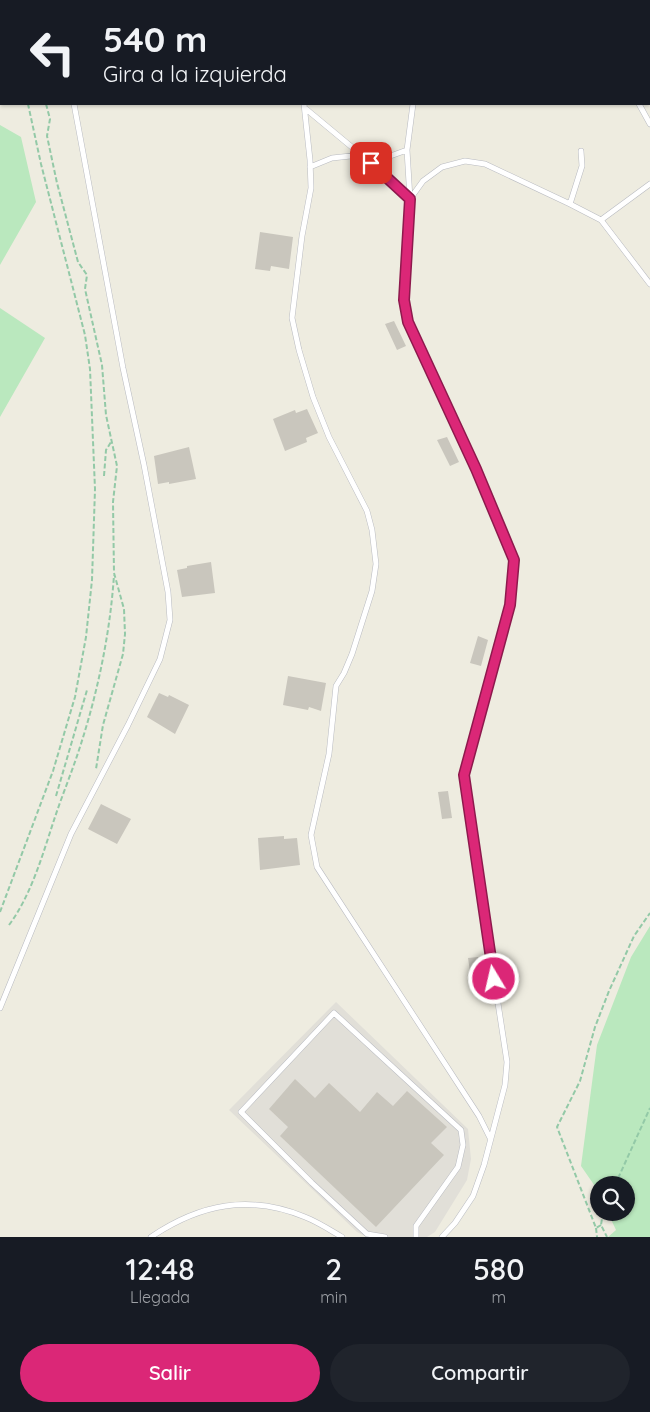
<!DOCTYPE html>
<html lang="es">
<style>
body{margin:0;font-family:Quicksand,sans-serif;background:#20242c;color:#f1f3f6;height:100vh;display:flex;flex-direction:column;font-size:19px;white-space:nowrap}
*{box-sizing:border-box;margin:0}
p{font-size:16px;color:#9ea1a6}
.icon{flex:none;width:28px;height:28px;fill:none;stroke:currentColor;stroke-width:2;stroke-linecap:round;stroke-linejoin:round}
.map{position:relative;height:1237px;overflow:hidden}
.sheet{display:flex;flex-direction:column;background:#171b24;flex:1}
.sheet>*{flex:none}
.top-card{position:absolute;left:0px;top:0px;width:650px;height:105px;box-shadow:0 1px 4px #0004;background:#171b24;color:#f1f3f6;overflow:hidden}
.controls{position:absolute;left:590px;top:1176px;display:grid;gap:10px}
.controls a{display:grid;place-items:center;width:45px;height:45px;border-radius:50%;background:#171b24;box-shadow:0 1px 4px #0004;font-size:25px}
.pin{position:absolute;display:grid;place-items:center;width:42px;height:42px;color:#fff;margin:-21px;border-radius:10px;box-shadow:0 2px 8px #0006}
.me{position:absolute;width:55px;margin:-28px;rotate:351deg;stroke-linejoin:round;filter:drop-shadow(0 0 4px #0008)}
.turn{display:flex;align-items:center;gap:18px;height:105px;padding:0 20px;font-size:22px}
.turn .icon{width:65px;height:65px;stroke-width:2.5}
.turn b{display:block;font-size:35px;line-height:42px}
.eta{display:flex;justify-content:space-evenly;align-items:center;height:85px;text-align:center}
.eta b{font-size:30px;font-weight:600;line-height:35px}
.cta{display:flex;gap:10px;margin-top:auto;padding:10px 20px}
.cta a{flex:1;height:58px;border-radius:30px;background:#db2777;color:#fff;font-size:20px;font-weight:600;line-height:58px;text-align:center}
.cta a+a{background:#20242c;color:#f1f3f6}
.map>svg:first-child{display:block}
.industrial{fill:#e1dfd8}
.green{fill:#bae8be}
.building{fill:#c9c6bd}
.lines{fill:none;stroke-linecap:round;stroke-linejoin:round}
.lane-casing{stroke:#b9bbc1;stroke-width:6}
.path{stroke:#93c9a7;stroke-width:2;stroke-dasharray:5 2.5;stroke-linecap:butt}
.lane{stroke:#fff;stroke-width:5}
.route-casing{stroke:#8e194d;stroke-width:12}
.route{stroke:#db2777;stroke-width:9}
</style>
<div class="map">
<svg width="650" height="1237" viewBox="0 0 650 1237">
<rect width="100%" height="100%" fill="#eeece0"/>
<!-- industrial -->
<path class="industrial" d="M336 1002 468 1129 471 1159 467 1180 435 1232 427 1237H367L357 1232 229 1110Z"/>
<!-- green -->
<path class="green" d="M0 125 21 137 36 202 0 265Z
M0 308 45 338 0 417Z
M650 926V1237H608L616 1230 608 1213 626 1212V1185H599V1192L581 1166 597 1045 631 957Z"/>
<!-- building -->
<path class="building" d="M260 232 293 237 289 269 271 266 270 271 255 269Z
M394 321 406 346 397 350 385 324Z
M307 409 318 433 306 438 307 442 285 451 273 419 295 410 296 413Z
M447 437 459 462 450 466 437 440Z
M189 447 196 479 169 484V482L158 484 154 456Z
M211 562 215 593 182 597 177 570 187 568V566Z
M478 636 488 640 481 666 470 663Z
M288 676 326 683 321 711 309 707 308 710 283 705Z
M159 693 168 697 169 695 189 705 175 734 147 717Z
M448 791 452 818 442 819 438 792Z
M101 804 131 819 117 844 88 829Z
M284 836V839L297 838 300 865 260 870 258 838Z
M478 957 482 983 472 985 468 958Z
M295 1079 315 1098 329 1083 360 1112 377 1092 393 1106 407 1091 447 1127 431 1143 444 1155 376 1227 280 1136 288 1127 269 1109Z"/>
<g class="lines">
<defs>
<path id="lane" d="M57 0V1
M266 0V1
M383 0 384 1
M617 0V1
M304 104 310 160 311 188 302 236 292 318 299 350 313 397 329 437 367 511 372 530 376 564 372 591 352 654 344 673 336 686 329 754 311 835 317 867 479 1116 490 1138
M639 104 650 124
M306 109 371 163 407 150 413 104
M407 150 410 199 423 181 442 167 465 161 485 164 570 204 582 166 581 151
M371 163 410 199 404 300 409 322 476 469 514 560 510 605 463 775 507 1062 505 1085 484 1165 473 1196 455 1223 442 1237
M310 167 332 158 360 155
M650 184 601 220 650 284
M570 204 601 220
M0 1008 71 834 128 725 160 659 170 620 168 592 144 465 123 368 74 104
M151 1237C200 1204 249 1194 305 1217 318 1222 330 1230 342 1237
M385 1237 367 1234 312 1183 241 1112 334 1013 461 1130 463 1145 458 1167 416 1226V1237"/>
</defs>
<!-- lane casing -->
<use href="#lane" class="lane-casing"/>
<!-- path -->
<path class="path" d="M3 0 4 1
M21 0V1
M46 104 50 119 47 136 57 183 78 262 87 275 85 289 102 365 106 415 117 466 113 502 114 573 124 609 125 634 123 654 103 725 96 769
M104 476 106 450 111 442
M56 796 87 690
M0 912 53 771 75 697 86 637 92 580 95 489 90 369 85 335 41 164 28 104
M9 925C32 894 43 853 55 817 62 796 71 774 78 753 97 696 110 635 114 575
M615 1185 650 1108
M603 1212 601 1225 607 1237
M601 1225 596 1228 557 1127 580 1081 595 1027 609 991 634 936 650 913
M596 1228 597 1237"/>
<!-- lane -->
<use href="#lane" class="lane"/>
</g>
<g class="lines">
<defs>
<path id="route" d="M371 163 410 199 404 300 408 322 476 469 514 560 510 605 464 775 494 979"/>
</defs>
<!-- route casing -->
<use href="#route" class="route-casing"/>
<!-- route -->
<use href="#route" class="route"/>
</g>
</svg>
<div class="controls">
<a><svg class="icon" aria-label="search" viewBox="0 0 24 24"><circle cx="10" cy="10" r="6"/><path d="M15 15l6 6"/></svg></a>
</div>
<div class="pin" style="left:371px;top:163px;background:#d93025"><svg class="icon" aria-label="arrive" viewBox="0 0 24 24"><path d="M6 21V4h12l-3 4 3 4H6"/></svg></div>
<svg class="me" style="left:494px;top:979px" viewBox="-20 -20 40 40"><circle r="17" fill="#db2777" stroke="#fff" stroke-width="3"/><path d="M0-11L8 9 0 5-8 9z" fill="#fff"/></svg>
<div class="top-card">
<div class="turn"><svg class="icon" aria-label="left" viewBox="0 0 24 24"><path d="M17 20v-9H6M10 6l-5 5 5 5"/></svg><div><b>540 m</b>Gira a la izquierda</div></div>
</div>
</div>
<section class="sheet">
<div class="eta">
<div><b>12:48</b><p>Llegada</p></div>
<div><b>2</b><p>min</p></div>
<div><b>580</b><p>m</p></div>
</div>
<div class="cta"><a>Salir</a><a>Compartir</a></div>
</section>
